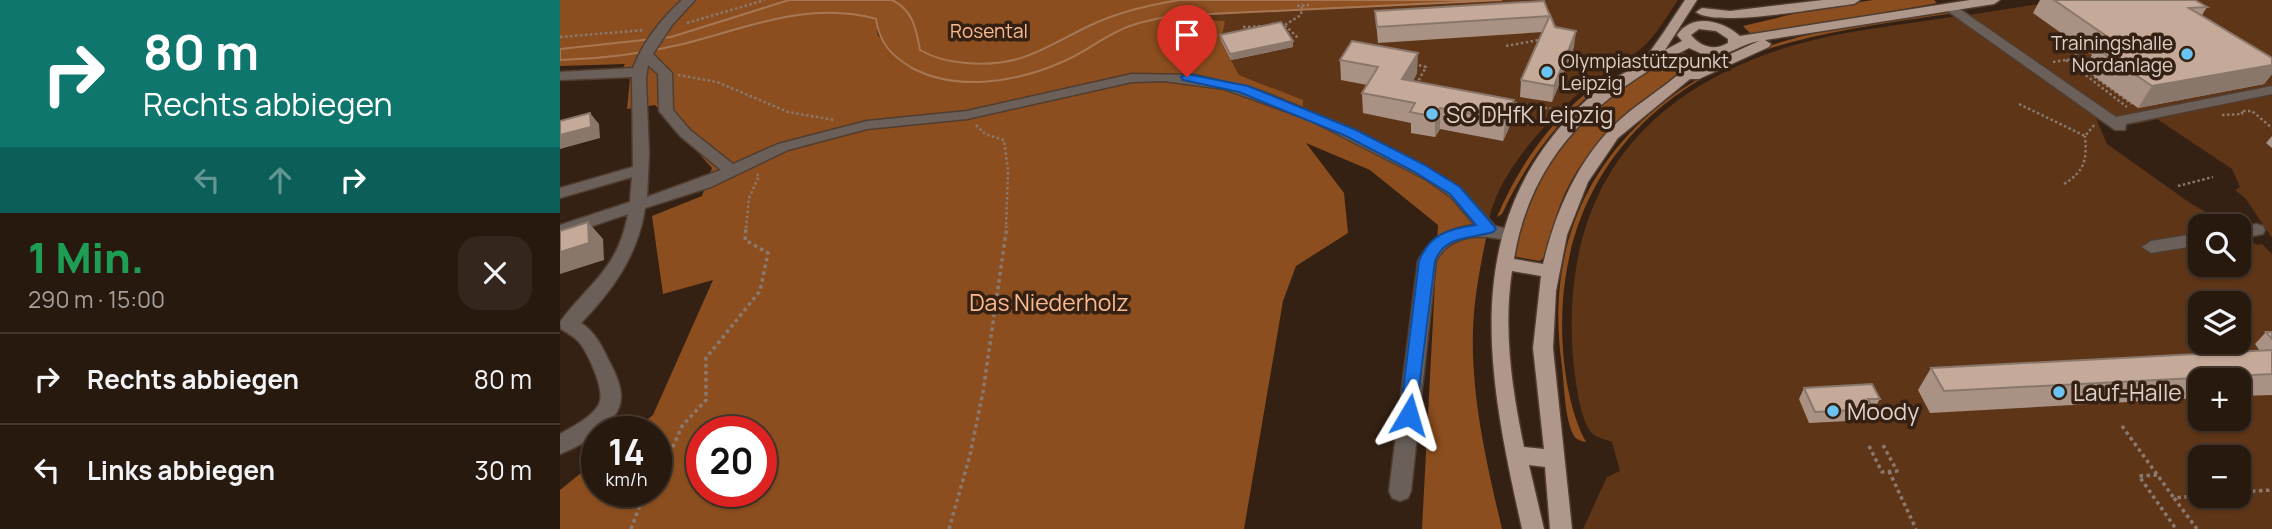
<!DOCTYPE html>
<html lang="de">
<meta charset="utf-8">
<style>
body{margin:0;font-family:Manrope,sans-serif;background:#34261c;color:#f1f3f6;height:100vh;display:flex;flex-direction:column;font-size:26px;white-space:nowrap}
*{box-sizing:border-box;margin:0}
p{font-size:23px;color:#a5a09e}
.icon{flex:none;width:38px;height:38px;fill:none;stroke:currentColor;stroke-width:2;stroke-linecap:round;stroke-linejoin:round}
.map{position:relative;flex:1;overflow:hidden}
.details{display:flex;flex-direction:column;background:#28190e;width:560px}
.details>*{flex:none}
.top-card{background:#0f766e;color:#fff;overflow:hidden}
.tools{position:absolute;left:1628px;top:214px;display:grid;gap:14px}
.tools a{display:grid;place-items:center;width:63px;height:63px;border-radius:14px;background:#28190e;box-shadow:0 2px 5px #0004,0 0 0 2px #44382e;font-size:35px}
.speed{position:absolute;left:21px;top:416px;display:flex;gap:14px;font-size:35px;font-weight:700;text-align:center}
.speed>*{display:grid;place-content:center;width:91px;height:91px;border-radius:50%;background:#28190e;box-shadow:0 2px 5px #0004,0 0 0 2px #44382e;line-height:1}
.speed small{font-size:18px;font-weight:400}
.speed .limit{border:10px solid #d22;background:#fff;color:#111}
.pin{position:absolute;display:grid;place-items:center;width:60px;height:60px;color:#fff;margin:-72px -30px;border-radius:50% 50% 50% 0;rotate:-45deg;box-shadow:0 0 7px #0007}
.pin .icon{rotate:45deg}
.me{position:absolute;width:77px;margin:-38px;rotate:7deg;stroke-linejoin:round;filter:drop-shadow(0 0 5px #0008)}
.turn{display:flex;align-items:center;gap:24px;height:147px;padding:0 28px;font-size:32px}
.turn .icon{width:91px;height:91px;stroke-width:2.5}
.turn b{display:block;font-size:49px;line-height:60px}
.lanes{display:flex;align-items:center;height:66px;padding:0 28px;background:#0003;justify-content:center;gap:35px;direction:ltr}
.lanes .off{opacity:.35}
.round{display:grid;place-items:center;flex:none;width:74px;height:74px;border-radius:21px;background:#34261c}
.headline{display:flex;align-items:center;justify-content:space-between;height:119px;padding:0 28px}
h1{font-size:42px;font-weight:800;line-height:52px;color:#1e9e55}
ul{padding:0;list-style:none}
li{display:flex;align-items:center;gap:21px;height:91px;padding:0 28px;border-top:2px solid #44382e}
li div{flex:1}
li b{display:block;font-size:26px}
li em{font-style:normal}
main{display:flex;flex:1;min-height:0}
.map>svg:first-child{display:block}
.green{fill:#5f3517;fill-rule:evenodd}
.forest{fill:#8c4e1e;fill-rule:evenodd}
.water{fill:#905122;stroke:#a77754;stroke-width:2}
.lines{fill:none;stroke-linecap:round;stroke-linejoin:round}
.minor-casing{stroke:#503d30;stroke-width:3}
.major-casing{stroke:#503d30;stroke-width:3}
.path-far1{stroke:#8a796e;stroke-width:2.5;stroke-dasharray:2.5 2.5;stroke-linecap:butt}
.path{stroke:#8a796e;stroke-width:3.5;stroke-dasharray:3.5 3.5;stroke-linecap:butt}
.minor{fill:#6a6059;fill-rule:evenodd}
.major{fill:#af988b;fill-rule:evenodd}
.wall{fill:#a99284}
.shaded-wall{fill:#8a776c}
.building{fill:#c5aa9a;stroke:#8a776c;stroke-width:2}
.route{fill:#1a73e8;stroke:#114b97;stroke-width:2}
.poi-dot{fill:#6bc3f2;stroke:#352113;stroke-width:2.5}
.labels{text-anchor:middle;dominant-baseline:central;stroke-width:7;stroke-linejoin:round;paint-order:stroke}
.far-park-label{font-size:19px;fill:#fcba8f;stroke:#352113}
.far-poi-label{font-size:19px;fill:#ded0c8;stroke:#352113;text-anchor:end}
.poi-label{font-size:23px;fill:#ded0c8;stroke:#352113;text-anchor:start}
.park-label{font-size:23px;fill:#fcba8f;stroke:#352113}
</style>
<main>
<section class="details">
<div class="top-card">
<div class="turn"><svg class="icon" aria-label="right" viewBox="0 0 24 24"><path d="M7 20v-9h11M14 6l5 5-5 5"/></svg><div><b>80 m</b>Rechts abbiegen</div></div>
<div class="lanes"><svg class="icon off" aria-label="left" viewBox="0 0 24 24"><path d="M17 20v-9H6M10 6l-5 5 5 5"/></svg><svg class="icon off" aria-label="ahead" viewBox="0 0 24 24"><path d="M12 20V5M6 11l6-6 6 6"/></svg><svg class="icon" aria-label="right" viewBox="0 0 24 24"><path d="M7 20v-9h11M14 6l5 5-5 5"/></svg></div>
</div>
<div class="headline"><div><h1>1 Min.</h1><p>290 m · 15:00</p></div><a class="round"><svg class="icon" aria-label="close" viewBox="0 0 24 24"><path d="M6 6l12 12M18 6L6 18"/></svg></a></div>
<ul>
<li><svg class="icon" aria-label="right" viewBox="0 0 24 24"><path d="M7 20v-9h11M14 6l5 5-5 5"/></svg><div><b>Rechts abbiegen</b></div><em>80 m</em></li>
<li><svg class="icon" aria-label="left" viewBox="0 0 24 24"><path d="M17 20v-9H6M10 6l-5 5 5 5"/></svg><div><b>Links abbiegen</b></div><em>30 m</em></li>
</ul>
</section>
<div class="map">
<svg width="1712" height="529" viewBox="0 0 1712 529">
<rect width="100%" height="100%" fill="#352113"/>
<!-- green -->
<path class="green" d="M942 0H1118C1107 16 1097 34 1083 47 1067 62 1047 71 1030 84 992 114 931 178 928 229L743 112 742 100 679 75 661 41 664 21 609 16Z
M1504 0H1712V238L1686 199 1675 190 1680 187 1672 169 1597 119 1576 124 1550 115 1409 15Z
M1398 16 1535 116 1547 144 1630 203 1669 226H1640V264H1678V232L1697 245 1702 244 1712 254V529H1023L1047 477 1060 471 1052 442C1047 440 1038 438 1033 434 1018 421 1013 362 1012 342 1006 187 1084 91 1231 46 1285 30 1342 25 1398 16ZM1640 303H1678V341H1640ZM1640 380H1678V418H1640ZM1640 457H1678V495H1640Z"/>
<!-- forest -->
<path class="forest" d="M0 0H229L111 37 85 42C112 39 139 37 165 32 223 21 254 0 316 20L318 36 411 82 542 39 573 25 609 16 665 21 661 41 679 75 743 100V112L858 167 928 229C921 262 914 296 913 331 911 397 927 465 942 529H862L878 225 810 170 746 143 784 193 788 233 736 266 723 301 684 529H0V490L37 460V492H96V432H72L93 415 153 280 103 294 92 216 142 196 152 168 95 105 67 109 70 79 60 72 65 64 0 66ZM142 432H201V492H142Z
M332 0H619C589 5 558 12 531 25 484 47 462 68 406 63 387 61 376 59 360 50L355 24Z
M1313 0H1374L1377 3 1193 36 1183 26 1254 9Z
M1393 12 1394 13C1340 21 1285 28 1232 42 1113 73 1022 156 1005 281 998 328 1003 400 1026 442 1020 441 1015 439 1013 434 1005 419 1004 384 1002 366 980 216 1058 106 1195 51 1257 27 1327 22 1393 12Z
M1119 51 1138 58 1133 66C1079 101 1024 142 1000 205 994 222 989 240 984 257L980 261 952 256C962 191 1004 132 1055 92 1075 76 1098 65 1119 51Z
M1040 82 1041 85C997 120 966 163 942 214L937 217C960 163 993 117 1040 82Z"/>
<!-- water -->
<path class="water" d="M229 0H332C353 10 356 28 360 50 376 59 388 61 406 63 462 68 484 47 531 25 558 12 589 5 619 0H942L609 16C597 19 585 21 573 25 547 33 527 52 502 62 457 82 397 92 352 68 332 56 319 43 316 19 251 0 186 28 123 44 82 54 42 59 0 60V49L111 37Z"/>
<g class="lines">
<defs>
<path id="minor" d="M122 0H135L112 25 93 54 112 73 113 110 130 130 173 164 218 144 307 121 407 111 572 74 635 75 701 91 789 127 888 179 907 194 935 226 955 231 957 235 949 241C921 234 891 233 876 261L851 491 848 498 840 501 832 498 829 491 858 261C872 237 888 228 915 225L891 197 867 180 750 120 664 89 604 81 572 82 407 119 307 129 228 150 151 187 85 208C78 255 53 290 21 323 35 332 42 346 49 361 55 372 61 385 61 397 61 423 21 446 0 454V434C12 427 33 417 39 404 46 391 28 353 19 342 15 337 7 333 1 329L0 322C30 282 58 269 68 214L0 237V225L70 202 72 177 0 198V188L73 167 72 77 0 80V72L73 68C83 42 101 19 122 0ZM88 65 98 74 99 111 120 136 161 170 87 197 89 154 86 78Z
M1391 3 1556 117 1712 86V94L1566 124 1565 130H1555L1386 10 1385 7Z
M1697 224 1703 226 1705 230 1703 234 1678 239V227Z
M1640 233V245L1591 253 1582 247 1591 241Z"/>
<path id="major" d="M1125 0H1137L1105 50 1122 41 1117 35C1133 12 1163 21 1180 36L1410 0H1440L1434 4 1205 40 1211 44 1209 47 1139 79H1130L1058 138 1028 182 1007 235 996 291 993 348 1012 529H990L985 467 969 465 984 529H962C930 384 897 235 1011 115 1023 103 1037 90 1052 80 1060 74 1077 68 1083 61 1097 43 1111 21 1125 0ZM1139 29 1156 31 1168 39V43C1154 51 1141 47 1131 35ZM1199 41 1144 66 1152 56C1171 55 1181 44 1199 41ZM1129 48 1140 53C1120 77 1093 93 1069 112 1022 150 997 206 983 264L954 259C971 154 1039 94 1129 48ZM952 271 981 276 973 348 984 449 964 447C952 389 943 330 952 271Z
M1263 0H1300L1294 4C1265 7 1155 28 1136 12L1142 8 1170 11Z"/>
</defs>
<!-- minor casing -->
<use href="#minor" class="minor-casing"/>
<!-- major casing -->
<use href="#major" class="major-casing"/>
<!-- path-far1 -->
<path class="path-far1" d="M737 6 749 5
M127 23 205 0
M720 25H725L738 38
M725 25 741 15 742 6
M683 27 706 26
M0 37 85 30
M946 46 984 39
M1510 59 1572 104
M1506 60 1567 107
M1493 62 1519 58 1512 52 1523 49
M854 64 866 67 856 85
M118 75 157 82 228 112 274 120
M950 102 1004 111
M1459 104 1525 136 1535 124
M1683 111H1692L1712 128
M1662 115 1682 114V111
M416 125 425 134 444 140 448 170 446 228
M1504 184C1525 171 1527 160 1525 136
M1618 186 1653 177
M186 228 189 198 199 176 197 174"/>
<!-- path -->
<path class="path" d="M1562 426 1614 498
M1309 446 1322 472 1337 471 1323 445
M96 469 109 456 122 426 146 400V358L200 291 208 253 185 240 186 226
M1329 471 1356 529
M1597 475 1579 476 1616 529
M1678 492 1712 490
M71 529 85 492
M389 529 410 455 423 392 447 226
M1637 529 1614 498 1645 495"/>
<!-- minor -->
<use href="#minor" class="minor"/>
<!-- major -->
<use href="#major" class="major"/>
</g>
<!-- wall -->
<path class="wall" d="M1480 0H1635L1647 7 1642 15 1712 58V74L1704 84 1578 108 1524 69 1532 55 1473 13Z
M984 1 995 27 1014 47 992 102 960 97 961 80 983 32 818 43 815 11Z
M660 35 733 41V47L671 60 661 41Z
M780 60 857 73 853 81 954 100 952 121 943 141 880 129 875 137 851 133V123L803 113 802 93 807 85 781 80Z
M1712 136V148L1706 143Z
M1706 332H1712V395L1678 396V380H1640V398L1370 413 1358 390 1371 368 1700 351 1695 344Z
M1244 388 1320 399 1307 420 1249 423 1239 399Z"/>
<!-- shaded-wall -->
<path class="shaded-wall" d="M1016 31 1014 47 992 102 994 86Z
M733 41V47L671 60 670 54Z
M858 53 857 73 842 100V79Z
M1712 65V74L1704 84 1578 108 1592 86Z
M954 100 952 121 943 141 945 120Z
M880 108V129L875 137V117Z
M30 113 39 124 40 138 0 149V135Z
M28 222 43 239 44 260 0 274V252Z"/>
<!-- building -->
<path class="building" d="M1494 0H1635L1647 7 1629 8 1712 58V65L1592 86 1536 48 1558 44Z
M984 1 990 16 817 27 815 11Z
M990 15 995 27 1016 31 994 86 961 80Z
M721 22 733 41 670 54 660 35Z
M792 41 858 53 842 79 954 100 945 120 880 108 875 117 850 112 855 103 802 93 818 67 780 60Z
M30 113 31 127 0 135V121Z
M28 222 29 243 0 252V231Z
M1706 332H1712V339Z
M1712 350V374L1384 391 1371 368Z
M1312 384 1320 399H1308L1313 409 1255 412 1244 388Z"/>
<!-- route -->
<path class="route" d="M627 74 688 86 796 130 863 164 900 187 933 225 936 229 933 232C910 239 885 235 875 261L855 420 849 422 842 420 840 415 859 261C870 234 888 229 916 225L890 194 853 171 786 136 679 92 623 80 621 77Z"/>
<!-- markers -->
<g class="poi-dot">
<circle cx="1627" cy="54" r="7"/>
<circle cx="987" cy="72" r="7"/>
<circle cx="872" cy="114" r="7"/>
<circle cx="1499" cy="392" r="7"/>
<circle cx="1273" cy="411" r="7"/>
</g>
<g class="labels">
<!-- far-park labels -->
<g class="far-park-label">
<text x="429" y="31">Rosental</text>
</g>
<!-- far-poi labels -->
<g class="far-poi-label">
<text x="1613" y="43">Trainingshalle<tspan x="1613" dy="22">Nordanlage</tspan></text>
<text x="1001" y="61" text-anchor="start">Olympiastützpunkt<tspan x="1001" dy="22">Leipzig</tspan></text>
</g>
<!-- poi labels -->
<g class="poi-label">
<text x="886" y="114">SC DHfK Leipzig</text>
<text x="1513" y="392">Lauf-Halle</text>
<text x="1287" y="411">Moody</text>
</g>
<!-- park labels -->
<g class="park-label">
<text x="489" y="302">Das Niederholz</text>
</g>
</g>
</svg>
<div class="tools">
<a><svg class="icon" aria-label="search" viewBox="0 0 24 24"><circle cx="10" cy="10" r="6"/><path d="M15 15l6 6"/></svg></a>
<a><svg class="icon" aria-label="layers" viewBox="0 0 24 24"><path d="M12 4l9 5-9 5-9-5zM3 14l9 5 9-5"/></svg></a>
<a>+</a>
<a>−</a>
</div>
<div class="speed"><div>14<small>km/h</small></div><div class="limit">20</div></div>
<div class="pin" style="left:627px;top:77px;background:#d93025"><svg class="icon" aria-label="arrive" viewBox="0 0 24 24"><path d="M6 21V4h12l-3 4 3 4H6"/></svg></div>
<svg class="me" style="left:849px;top:415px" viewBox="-20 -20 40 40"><path d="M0-17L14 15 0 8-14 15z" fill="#1a73e8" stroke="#fff" stroke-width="4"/></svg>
</div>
</main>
